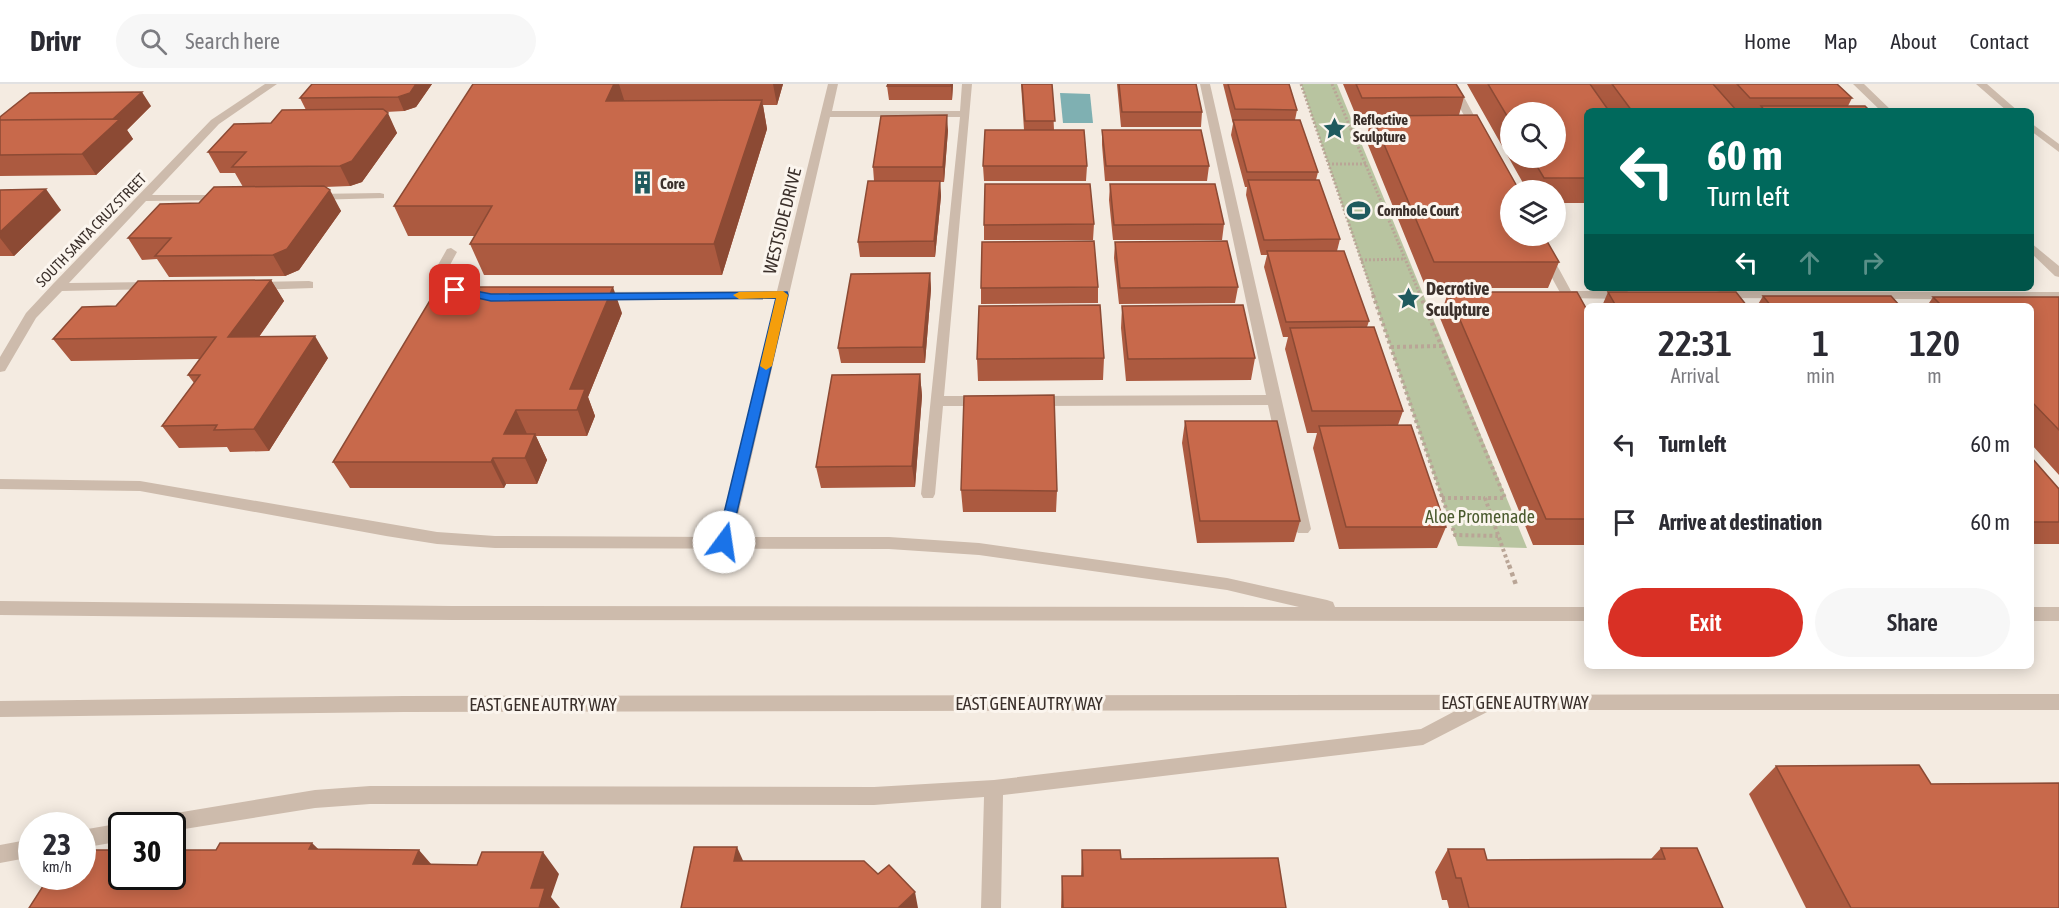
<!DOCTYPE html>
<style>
body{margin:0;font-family:"Asap Condensed",sans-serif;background:#f7f7f7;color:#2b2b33;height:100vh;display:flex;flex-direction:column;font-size:22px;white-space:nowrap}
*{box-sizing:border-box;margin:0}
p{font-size:20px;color:#7c7c81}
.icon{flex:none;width:33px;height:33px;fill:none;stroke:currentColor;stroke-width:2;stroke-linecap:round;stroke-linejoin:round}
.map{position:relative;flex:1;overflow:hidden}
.drawer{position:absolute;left:1584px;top:219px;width:450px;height:366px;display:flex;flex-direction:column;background:#fff;border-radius:9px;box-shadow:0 3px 15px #0003}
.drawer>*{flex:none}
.banner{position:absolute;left:1584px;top:24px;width:450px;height:183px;border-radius:9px;box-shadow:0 3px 15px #0003;background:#00695c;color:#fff;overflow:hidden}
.fabs{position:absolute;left:1500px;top:18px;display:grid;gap:12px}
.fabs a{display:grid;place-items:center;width:66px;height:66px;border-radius:50%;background:#fff;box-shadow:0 3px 15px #0003;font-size:30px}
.speed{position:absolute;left:18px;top:728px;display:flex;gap:12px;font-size:30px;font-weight:700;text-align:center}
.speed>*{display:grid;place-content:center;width:78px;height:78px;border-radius:50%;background:#fff;box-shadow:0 3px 15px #0003;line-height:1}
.speed small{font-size:15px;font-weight:400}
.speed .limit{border:3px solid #111;border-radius:9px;background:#fff;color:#111}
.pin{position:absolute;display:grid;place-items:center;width:51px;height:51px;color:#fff;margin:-26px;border-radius:12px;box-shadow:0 3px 9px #0006}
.me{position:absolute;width:66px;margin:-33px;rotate:14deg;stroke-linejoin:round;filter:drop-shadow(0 0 4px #0008)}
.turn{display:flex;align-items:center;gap:21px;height:126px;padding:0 24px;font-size:27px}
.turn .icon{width:78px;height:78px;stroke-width:2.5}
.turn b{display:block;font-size:42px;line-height:51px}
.lanes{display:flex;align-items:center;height:57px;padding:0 24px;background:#0003;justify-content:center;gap:30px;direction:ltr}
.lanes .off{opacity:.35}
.eta{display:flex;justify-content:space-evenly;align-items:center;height:102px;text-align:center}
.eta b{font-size:36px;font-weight:600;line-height:42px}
.primary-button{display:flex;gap:12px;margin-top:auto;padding:12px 24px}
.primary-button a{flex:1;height:69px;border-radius:36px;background:#d93025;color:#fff;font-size:24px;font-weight:600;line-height:69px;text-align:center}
.primary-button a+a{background:#f7f7f7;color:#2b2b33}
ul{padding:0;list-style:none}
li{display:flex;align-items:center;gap:18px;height:78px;padding:0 24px}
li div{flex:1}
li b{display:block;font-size:22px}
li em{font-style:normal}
header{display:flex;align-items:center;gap:36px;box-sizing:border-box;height:84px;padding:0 30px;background:#fff;border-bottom:2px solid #e1e1e2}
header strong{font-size:28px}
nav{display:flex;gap:33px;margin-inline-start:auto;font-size:21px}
.search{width:420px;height:54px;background:#f7f7f7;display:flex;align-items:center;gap:15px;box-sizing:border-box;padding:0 21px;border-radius:33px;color:#7c7c81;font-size:22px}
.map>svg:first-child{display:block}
.green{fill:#b8c4a0}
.water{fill:#7fb0b2}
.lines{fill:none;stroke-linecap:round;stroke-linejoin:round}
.path-far2{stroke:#b9a596;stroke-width:3;stroke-dasharray:2 2;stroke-linecap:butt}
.path-far1{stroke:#b9a596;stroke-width:4;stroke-dasharray:3 3;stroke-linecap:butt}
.path{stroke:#b9a596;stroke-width:4.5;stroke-dasharray:4 4;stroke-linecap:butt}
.minor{fill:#cdbbac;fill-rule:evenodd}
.wall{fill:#ac5a40;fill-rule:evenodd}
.shaded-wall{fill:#8c4a34}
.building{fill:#c8694b;stroke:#8c4a34;stroke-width:1.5}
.route{fill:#1a73e8;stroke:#114b97;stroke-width:1.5}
.slow{fill:#f59e0b}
.labels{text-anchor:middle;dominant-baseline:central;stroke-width:6;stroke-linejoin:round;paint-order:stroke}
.far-poi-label{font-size:15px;font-weight:bold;fill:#3b302b;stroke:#fbf5ee;text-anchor:start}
.far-street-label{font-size:15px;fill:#3b302b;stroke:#fbf5ee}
.street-label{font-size:18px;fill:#3b302b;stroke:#fbf5ee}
.poi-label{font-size:18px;font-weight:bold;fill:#3b302b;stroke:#fbf5ee;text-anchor:start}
.park-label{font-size:18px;fill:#4a5a2e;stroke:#fbf5ee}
</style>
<header>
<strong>Drivr</strong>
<div class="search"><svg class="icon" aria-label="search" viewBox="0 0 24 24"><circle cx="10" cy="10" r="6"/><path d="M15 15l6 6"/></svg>Search here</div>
<nav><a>Home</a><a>Map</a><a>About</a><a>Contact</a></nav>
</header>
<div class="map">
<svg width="2059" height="824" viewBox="0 0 2059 824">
<rect width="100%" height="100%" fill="#f4ebe1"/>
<!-- green -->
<path class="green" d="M1301 0H1337L1527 464 1458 462Z"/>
<!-- water -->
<path class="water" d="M1060 9 1090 10 1093 39H1063Z"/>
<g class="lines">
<!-- path-far2 -->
<path class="path-far2" d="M1301 0 1374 213
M1332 0 1421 213
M1328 80H1366
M1361 176 1405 175"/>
<!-- path-far1 -->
<path class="path-far1" d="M1373 211 1455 451 1498 452
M1420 211 1505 414H1485L1509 482
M1391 263 1441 262
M1442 414H1485"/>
<!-- path -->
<path class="path" d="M1509 481 1516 501"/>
<!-- minor -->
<path class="minor" d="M265 0H277L219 40 152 111H224L230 114 228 116 146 117 69 199 153 198 159 202 157 205 62 207 36 234 5 287 0 288V273L26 229 53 200 211 36Z
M828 0H838L832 27H960L962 0H972L944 312H982L989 317 982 322H943L935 410 933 414H923L921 410 960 33H830L733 453H889L979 459 1227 494 1327 516 1333 518 1335 523H1587V537L452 536 0 531V517L452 522 1299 523 1227 506 979 471 889 465 495 464 437 460 386 452 140 407 0 405V395L140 397 437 448 495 452 718 453 776 215 597 216 591 212 597 208 777 207Z
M1200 0H1210L1311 445 1308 449H1298L1295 445 1268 321 1036 322 1029 317 1036 312 1266 311Z
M1447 0H1457L1484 50 1483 52 1474 50Z
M1853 0H1864L1892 27H1881Z
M1976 0H1987L2018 27H2007Z
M2031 39 2059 60V68L2031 47Z
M380 109 384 110V114L314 116 308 113 314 110Z
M1529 152H1541L1571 207H1627L1633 211 1627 215 1563 214Z
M2031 159 2059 182V193L2055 192 2031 169Z
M451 164 457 168 443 194 459 203 472 206V212L451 209 430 195 447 165Z
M309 197 313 198V204L255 206 249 202 255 198Z
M1720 207 2059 208V216L1716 214V208Z
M2031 523H2059V537H2031Z
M2059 610V626H1491L1423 661 1003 711 1001 824H981L984 713 874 721 370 720 315 724 172 747V741H148L151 735 158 732 315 706 370 702 874 703 994 696 1421 645 1457 626 404 628 0 633V617L404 612Z
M122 739 127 741H122V757L82 764V746Z
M32 755V773L0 779V761Z"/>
</g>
<!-- wall -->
<path class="wall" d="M432 0 416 23 404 27 386 28 397 49 362 98 350 102 325 103 341 127 299 186 285 192 169 193 157 175 142 176 128 154 199 119 243 103 235 89H220L208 68 271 39 306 26 300 14Z
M473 0H783L777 21H763L767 45 722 191H484L470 160 475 152H408L394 122Z
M953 0 952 16H889L887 2Z
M1021 0H1052L1054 46 1087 82 1086 97H984L983 82 1024 46Z
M1117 0H1196L1202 28 1201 43H1121Z
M1223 0H1289L1297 26 1295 36 1318 88 1316 96 1340 155 1337 167 1369 237 1367 243 1403 327 1398 341 1446 443 1437 464 1339 465 1313 364 1317 349H1307L1285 265 1288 253H1283L1264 183 1267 171H1261L1246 111 1247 103H1245L1231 51 1233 40Z
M1343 0H1456L1464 13 1459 31 1559 178 1548 204H1426L1366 56 1371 34H1357Z
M1467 0H1837L1852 14 1848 22 1870 27H1587V119H1556V106H1527ZM1510 28 1556 74H1510Z
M151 22 127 46 133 55 96 91 0 92V33Z
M948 46 944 98H940L941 112 935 173H860L858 158 874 97 873 83Z
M1102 46 1209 82 1207 97H1105L1102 61Z
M1110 100 1224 140 1222 156H1113L1109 116Z
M0 106 61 126 14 172H0Z
M1094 140 1093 156H984V141Z
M1115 158 1238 203 1235 219 1119 220 1114 174Z
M930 189 931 205 925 279H841L838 264Z
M271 196 284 217 259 253 328 274 269 367 230 368 227 363 179 364 162 342 194 299 188 291 200 275 71 277 53 255 116 222Z
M1098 203V219L981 220V204Z
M1448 208 1587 226V461H1533L1440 234Z
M1608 208 1747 222H1602Z
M1763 212 1900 222H1757Z
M1933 213H2059V391L2031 360V222H1927Z
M1122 222 1255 274 1251 296 1126 297 1121 244Z
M622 229 588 313 595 332 587 352H536L547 376 537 400H506L504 404H350L333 378Z
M1104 274 1103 296 978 297 977 275Z
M920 290 922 312 915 403 821 404 816 383Z
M1185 337 1300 437 1294 458 1197 459 1182 359Z
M2031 373 2059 405V460H2031Z
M961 406 1057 407 1056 428H963Z
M1776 682 2059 824H1806L1749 710Z
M1661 764 1723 824H1449L1447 816H1442L1435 788 1448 765 1487 776 1651 775Z
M1082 766 1121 775 1286 824H1061L1062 792H1081Z"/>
<!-- shaded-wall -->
<path class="shaded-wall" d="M416 0H432L416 23 404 27 398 13Z
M614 0H619L626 22 606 17Z
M773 0H783L777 21Z
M951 0H953L952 16Z
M142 8 151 22 127 46 133 55 96 91 82 70 108 39Z
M762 16 767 45 722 191 714 160Z
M388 29 397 49 362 98 350 102 340 82Z
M947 31 948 46 944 98 943 83Z
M940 97 941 112 935 173 934 157Z
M46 105 61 126 14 172 0 154V148Z
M330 106 341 127 299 186 285 192 273 171Z
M930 189 931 205 925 279 923 263Z
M271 196 284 217 243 275 228 253Z
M613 203 622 229 588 313 595 332 587 352 570 305Z
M315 252 328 274 269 367 254 345Z
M920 290 922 312 915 403 912 382Z
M516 326 528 352 504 350Z
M535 350 547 376 537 400 525 374Z
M493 374 506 400 504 404 491 378Z
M312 759 335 781 309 765Z
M737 763 745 781 734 777Z
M419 766 438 788 413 780Z
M543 768 559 790 551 813 560 824H539L531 804Z
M915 808 918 824H898Z"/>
<!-- building -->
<path class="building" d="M312 0H416L410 9 398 13 300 14Z
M473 0H614L606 17 762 16 714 160H470L492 122H394Z
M888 0H951V2H887Z
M1022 0H1052L1055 37H1025Z
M1119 0H1196L1202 28H1122Z
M1228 0H1289L1297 26 1235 25Z
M1356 0H1456L1464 13 1362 14Z
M1488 0H1590L1609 27H1587V94H1544L1532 74H1556V28H1510V37Z
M1612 0H1713L1737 27H1632Z
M1737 0H1837L1852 14H1750Z
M142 8 113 35 0 36V33L30 9Z
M1761 22H1865L1870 27H1765Z
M383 25 388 29 352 77 340 82 232 83 246 68H208L234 40 271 39 282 26Z
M947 31 943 83H873L881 32Z
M1477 31 1519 106H1510V152H1544L1559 178H1434L1372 32Z
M120 35 82 70 0 71V36Z
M1233 36H1300L1318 88H1247Z
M985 46H1084L1087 82H983Z
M1102 46H1201L1209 82H1106Z
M1248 96H1319L1340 155 1264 156Z
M868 97H940L934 157 858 158Z
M985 100H1090L1094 140 984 141Z
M1110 100H1215L1224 140 1114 141Z
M324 102 330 106 287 165 273 171 155 172 171 154H128L160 120 199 119 214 103Z
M46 105 0 148V106Z
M1094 157 1098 203 981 204 982 158Z
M1227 157 1238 203 1120 204 1115 158Z
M1267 167H1344L1369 237 1286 238Z
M930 189 923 263 838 264 851 190Z
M271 196 228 253 315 252 254 345 214 346 217 341 162 342 200 291H188L216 253 53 255 82 223 116 222 138 197Z
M438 203H613L570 305H585L577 326H516L504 350H535L525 374H493L491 378H333Z
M1448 208H1577L1587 226V435H1546Z
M1608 208H1736L1747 222H1616Z
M1763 212H1891L1900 222H1771Z
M1933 213H2059V346L2031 317V222H1942Z
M1100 221 1104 274 977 275 979 222Z
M1243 221 1255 274 1128 275 1122 222Z
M1374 243 1403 327H1312L1290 244Z
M920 290 912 382 816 383 832 291Z
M1054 311 1057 407 961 406 964 312Z
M1185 337H1277L1300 437H1200Z
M1411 341 1446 443H1346L1319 342Z
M2031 373 2059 405V438H2031Z
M1919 681 1931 700 2059 699V824H1851L1776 682Z
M220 759H312L309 765 419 766 413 780 477 781 482 768H543L531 804H545L539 824H29L45 799 65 800 70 792H82V772L86 766H122V792H172V766H216Z
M694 763H737L734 777H864L878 790 889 781 915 808 898 824H681Z
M1661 764H1697L1723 824H1469L1461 794H1456L1448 765H1484L1487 776 1665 775Z
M1082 766H1120L1121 775 1278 774 1286 824H1063L1062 792H1083Z"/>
<!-- route -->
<path class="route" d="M455 203 491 210 787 208 788 211 729 462 724 464 717 458 776 214 491 217 451 208 450 206Z"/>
<!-- slow -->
<path class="slow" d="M783 207 788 211 772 282 766 286 760 282 776 214 739 215 733 211 739 208Z"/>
<!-- icons -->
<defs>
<symbol id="sight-bare" viewBox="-9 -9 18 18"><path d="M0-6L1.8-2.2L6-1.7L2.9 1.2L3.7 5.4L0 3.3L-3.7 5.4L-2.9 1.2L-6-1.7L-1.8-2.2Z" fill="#1f5a5e" stroke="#fbf5ee" stroke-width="2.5" paint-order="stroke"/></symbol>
<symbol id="building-bare" viewBox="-9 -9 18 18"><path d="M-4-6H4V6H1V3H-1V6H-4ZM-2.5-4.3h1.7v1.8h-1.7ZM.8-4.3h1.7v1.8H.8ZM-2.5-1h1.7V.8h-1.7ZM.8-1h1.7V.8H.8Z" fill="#1f5a5e" stroke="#fbf5ee" stroke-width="2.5" paint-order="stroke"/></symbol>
<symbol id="stadium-bare" viewBox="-9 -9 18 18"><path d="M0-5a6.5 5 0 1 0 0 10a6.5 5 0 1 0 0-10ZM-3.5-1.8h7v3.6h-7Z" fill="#1f5a5e" stroke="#fbf5ee" stroke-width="2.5" paint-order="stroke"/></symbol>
</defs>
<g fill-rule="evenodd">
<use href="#sight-bare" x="1318" y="28" width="33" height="33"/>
<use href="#building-bare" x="626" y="82" width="33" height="33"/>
<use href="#stadium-bare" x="1342" y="110" width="33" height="33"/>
<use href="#sight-bare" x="1392" y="198" width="33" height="33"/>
</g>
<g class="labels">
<!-- far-poi labels -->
<g class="far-poi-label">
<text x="1353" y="35">Reflective<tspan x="1353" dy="17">Sculpture</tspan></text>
<text x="660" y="99">Core</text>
<text x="1377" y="126">Cornhole Court</text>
</g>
<!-- far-street labels -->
<g class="far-street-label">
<text transform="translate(91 146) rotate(-46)">SOUTH SANTA CRUZ STREET</text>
</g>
<!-- street labels -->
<g class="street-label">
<text transform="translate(782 137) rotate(-76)">WESTSIDE DRIVE</text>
<text x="1515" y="618">EAST GENE AUTRY WAY</text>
<text x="1029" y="619">EAST GENE AUTRY WAY</text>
<text x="543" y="620">EAST GENE AUTRY WAY</text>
</g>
<!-- poi labels -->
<g class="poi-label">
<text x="1426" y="204">Decrotive<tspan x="1426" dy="21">Sculpture</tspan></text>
</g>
<!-- park labels -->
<g class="park-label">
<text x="1480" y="432">Aloe Promenade</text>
</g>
</g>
</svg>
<div class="fabs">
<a><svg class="icon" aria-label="search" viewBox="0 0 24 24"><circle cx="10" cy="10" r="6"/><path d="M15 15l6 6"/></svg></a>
<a><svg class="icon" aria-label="layers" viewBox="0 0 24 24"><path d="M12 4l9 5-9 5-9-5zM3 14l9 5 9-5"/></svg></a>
</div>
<div class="speed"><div>23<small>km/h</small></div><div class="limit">30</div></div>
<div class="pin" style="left:455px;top:206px;background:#d93025"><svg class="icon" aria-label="arrive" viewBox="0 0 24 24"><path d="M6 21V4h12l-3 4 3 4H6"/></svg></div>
<svg class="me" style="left:724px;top:458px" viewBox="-20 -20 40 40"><circle r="19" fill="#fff"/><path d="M0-13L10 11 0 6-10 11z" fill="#1a73e8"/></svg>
<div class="banner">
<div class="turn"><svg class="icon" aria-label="left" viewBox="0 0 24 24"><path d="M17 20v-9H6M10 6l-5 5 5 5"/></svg><div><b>60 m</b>Turn left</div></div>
<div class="lanes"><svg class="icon" aria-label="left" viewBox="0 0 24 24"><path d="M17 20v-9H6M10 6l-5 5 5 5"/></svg><svg class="icon off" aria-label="ahead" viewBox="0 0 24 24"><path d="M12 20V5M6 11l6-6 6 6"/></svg><svg class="icon off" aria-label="right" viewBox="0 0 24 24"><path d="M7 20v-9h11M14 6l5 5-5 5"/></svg></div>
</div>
<section class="drawer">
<div class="eta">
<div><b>22:31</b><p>Arrival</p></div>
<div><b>1</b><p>min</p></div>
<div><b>120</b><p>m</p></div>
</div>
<ul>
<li><svg class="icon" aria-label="left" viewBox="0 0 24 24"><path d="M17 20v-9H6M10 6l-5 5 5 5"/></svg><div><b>Turn left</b></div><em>60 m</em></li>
<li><svg class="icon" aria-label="arrive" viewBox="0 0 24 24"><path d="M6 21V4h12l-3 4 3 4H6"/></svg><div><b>Arrive at destination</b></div><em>60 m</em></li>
</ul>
<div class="primary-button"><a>Exit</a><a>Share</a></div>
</section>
</div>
